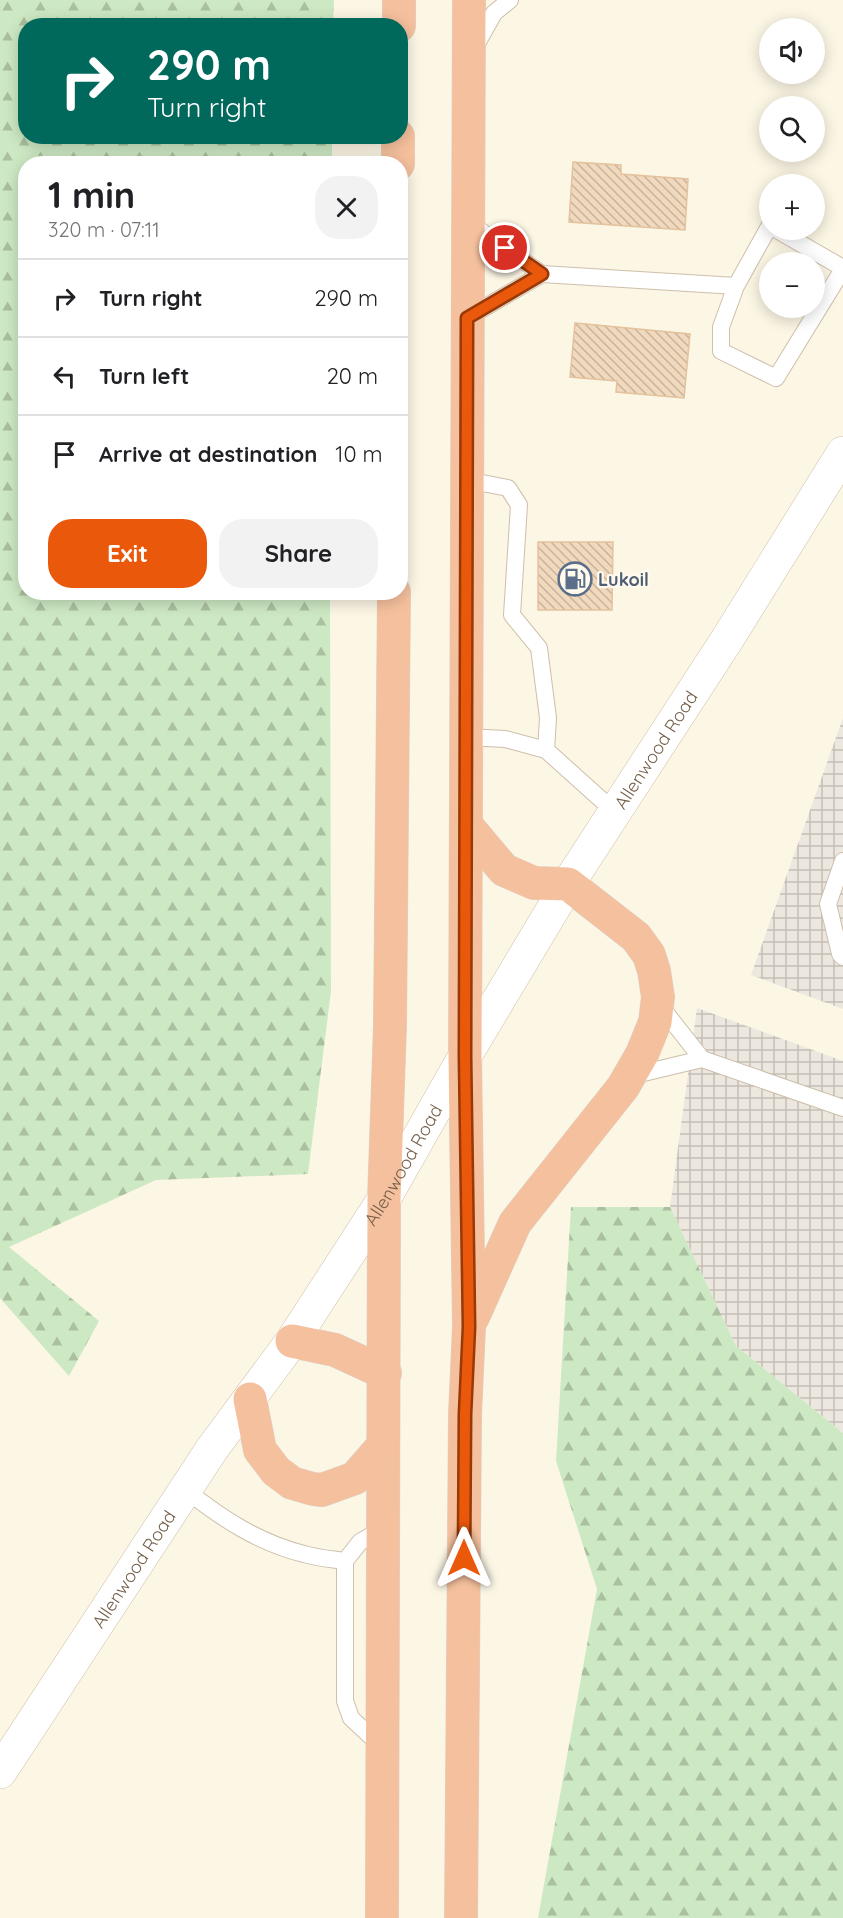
<!DOCTYPE html>
<meta charset="utf-8">
<style>
body{margin:0;font-family:Quicksand,sans-serif;background:#f2f2f2;color:#202124;height:100vh;display:flex;flex-direction:column;font-size:22px;white-space:nowrap}
*{box-sizing:border-box;margin:0}
p{font-size:20px;color:#757577}
.icon{flex:none;width:33px;height:33px;fill:none;stroke:currentColor;stroke-width:2;stroke-linecap:round;stroke-linejoin:round}
.map{position:relative;flex:1;overflow:hidden}
.panel{position:absolute;left:18px;top:156px;width:390px;height:444px;display:flex;flex-direction:column;background:#fff;border-radius:24px;box-shadow:0 3px 15px #0003}
.panel>*{flex:none}
.banner{position:absolute;left:18px;top:18px;width:390px;height:126px;border-radius:24px;box-shadow:0 3px 15px #0003;background:#00695c;color:#fff;overflow:hidden}
.tools{position:absolute;left:759px;top:18px;display:grid;gap:12px}
.tools a{display:grid;place-items:center;width:66px;height:66px;border-radius:50%;background:#fff;box-shadow:0 3px 15px #0003;font-size:30px}
.pin{position:absolute;display:grid;place-items:center;width:51px;height:51px;color:#fff;margin:-26px;border:3px solid #fff;border-radius:50%;box-shadow:0 2px 6px #0007}
.me{position:absolute;width:66px;margin:-33px;rotate:0deg;stroke-linejoin:round;filter:drop-shadow(0 0 4px #0008)}
.turn{display:flex;align-items:center;gap:21px;height:126px;padding:0 30px;font-size:27px}
.turn .icon{width:78px;height:78px;stroke-width:2.5}
.turn b{display:block;font-size:42px;line-height:51px}
.round{display:grid;place-items:center;flex:none;width:63px;height:63px;border-radius:24px;background:#f2f2f2}
.overview{display:flex;align-items:center;justify-content:space-between;height:102px;padding:0 30px}
h1{font-size:36px;font-weight:800;line-height:45px}
.primary-button{display:flex;gap:12px;margin-top:auto;padding:12px 30px}
.primary-button a{flex:1;height:69px;border-radius:24px;background:#ea580c;color:#fff;font-size:24px;font-weight:800;line-height:69px;text-align:center}
.primary-button a+a{background:#f2f2f2;color:#202124}
ul{padding:0;list-style:none}
li{display:flex;align-items:center;gap:18px;height:78px;padding:0 30px;border-top:2px solid #e0e0e0}
li div{flex:1}
li b{display:block;font-size:22px}
li em{font-style:normal}
.map>svg:first-child{display:block}
.industrial{fill:url(#industrial-grid)}
.forest{fill:url(#forest-firs)}
.building{fill:url(#building-back-hatch);stroke:#e3c29d;stroke-width:1.5}
.lines{fill:none;stroke-linecap:round;stroke-linejoin:round}
.lane-casing{stroke:#cdbfab;stroke-width:18}
.secondary-casing{stroke:#d0c0a8;stroke-width:34}
.highway-casing{stroke:#dbd5d0;stroke-width:34}
.lane{stroke:#fff;stroke-width:16}
.secondary{stroke:#fff;stroke-width:33}
.highway{stroke:#f5c09d;stroke-width:33}
.route-casing{stroke:#983908;stroke-width:15}
.route{stroke:#ea580c;stroke-width:10}
.labels{text-anchor:middle;dominant-baseline:central;stroke-width:4.5;stroke-linejoin:round;paint-order:stroke}
.service-label{font-size:18px;font-weight:bold;fill:#4e5e75;stroke:#fffaeb;text-anchor:start}
.street-label{font-size:18px;fill:#745f4a;stroke:#fffaeb}
</style>
<div class="map">
<svg width="843" height="1918" viewBox="0 0 843 1918">
<defs>
<pattern id="industrial-grid" width="8" height="8" patternUnits="userSpaceOnUse" patternTransform="scale(1.5)"><rect width="8" height="8" fill="#ece7df"/><path d="M0 4h8M4 0v8" fill="none" stroke="#c4beb7"/></pattern>
<pattern id="forest-firs" width="22" height="20" patternUnits="userSpaceOnUse" patternTransform="scale(1.5)"><rect width="22" height="20" fill="#cde9c3"/><path d="M5 1l3.5 6h-7zM16 11l3.5 6h-7z" fill="#abc0a0"/></pattern>
<pattern id="building-back-hatch" width="6" height="6" patternUnits="userSpaceOnUse" patternTransform="scale(1.5)"><rect width="6" height="6" fill="#f1d9bd"/><path d="M-1 5l2 2M0 0l6 6M5-1l2 2" fill="none" stroke="#c8b39c"/></pattern>
</defs>
<rect width="100%" height="100%" fill="#fcf6e5"/>
<!-- industrial -->
<path class="industrial" d="M843 718V1009L751 975Z
M697 1008 843 1061V1433L736 1346 670 1207Z"/>
<!-- forest -->
<path class="forest" d="M0 0H334L333 25 26 26V136L332 137V163L26 164V592L330 593 331 991 308 1174 156 1180 9 1247 99 1321 69 1376 0 1298Z
M571 1207H670L736 1346 843 1433V1918H538L597 1589 556 1461Z"/>
<!-- building -->
<path class="building" d="M573 162 621 165V174L688 179 685 230 569 222Z
M575 323 690 334 684 398 616 392 617 381 570 377Z
M538 542H613L612 610H538Z"/>
<g class="lines">
<defs>
<path id="lane" d="M475 47 494 13 510 0
M468 222 542 274 736 286
M770 225 736 286 721 327V351L776 378 843 269
M777 230 843 268
M467 318 542 274
M467 480 508 488 519 505 512 615 539 648 548 718 546 750 615 812
M467 737 505 739 546 750
M843 861 828 904 840 954 843 957
M702 1059 843 1108
M631 1076 702 1059 658 1003
M186 1490C221 1518 259 1543 304 1554 317 1558 332 1559 345 1561
M382 1747 351 1718 345 1701V1561L360 1542 382 1529"/>
<g id="secondary">
<path id="s1" d="M0 1772 212 1449 292 1341 384 1199 465 1056 568 884 728 638 843 453"/>
</g>
<path id="highway" d="M399 26V0
M398 164V136
M467 826 504 870 534 883 568 884 636 937 649 955 654 971 658 997 655 1022 642 1054 623 1087 515 1223 473 1317
M292 1341 335 1350 385 1373
M250 1399 260 1450 276 1471 292 1483 313 1489 322 1490 355 1478 382 1447
M382 1918 384 1199 390 1025 394 592
M461 1918 465 1414 469 1327 465 1056 469 0"/>
</defs>
<!-- lane casing -->
<use href="#lane" class="lane-casing"/>
<!-- secondary casing -->
<use href="#secondary" class="secondary-casing"/>
<!-- highway casing -->
<use href="#highway" class="highway-casing"/>
<!-- lane -->
<use href="#lane" class="lane"/>
<!-- secondary -->
<use href="#secondary" class="secondary"/>
<!-- highway -->
<use href="#highway" class="highway"/>
</g>
<g class="lines">
<defs>
<path id="route" d="M464 1558 465 1414 469 1327 465 1056 467 318 542 274 505 248"/>
</defs>
<!-- route casing -->
<use href="#route" class="route-casing"/>
<!-- route -->
<use href="#route" class="route"/>
</g>
<!-- icons -->
<defs>
<symbol id="fuel-ring" viewBox="-11 -11 22 22"><circle r="9.5" fill="#fffaeb" stroke="#5c6f8a" stroke-width="1.5"/><path d="M-5.5-6h7V0h2V4h1.3V-2.5L3-4.5l.8-.8L6-3V5H2.5V1h-1V6h-7ZM-4.2-4.7v3.2H.2V-4.7Z" fill="#5c6f8a"/></symbol>
</defs>
<g fill-rule="evenodd">
<use href="#fuel-ring" x="556" y="560" width="38" height="38"/>
</g>
<g class="labels">
<!-- service labels -->
<g class="service-label">
<text x="598" y="579">Lukoil</text>
</g>
<!-- street labels -->
<g class="street-label">
<text stroke="none"><textPath href="#s1" startOffset="1215">Allenwood Road</textPath></text>
<text stroke="none"><textPath href="#s1" startOffset="729">Allenwood Road</textPath></text>
<text stroke="none"><textPath href="#s1" startOffset="243">Allenwood Road</textPath></text>
</g>
</g>
</svg>
<div class="tools">
<a><svg class="icon" aria-label="sound" viewBox="0 0 24 24"><path d="M4 9h4l5-4v14l-5-4H4zM17 9q2 3 0 6"/></svg></a>
<a><svg class="icon" aria-label="search" viewBox="0 0 24 24"><circle cx="10" cy="10" r="6"/><path d="M15 15l6 6"/></svg></a>
<a>+</a>
<a>−</a>
</div>
<div class="pin" style="left:505px;top:248px;background:#d93025"><svg class="icon" aria-label="arrive" viewBox="0 0 24 24"><path d="M6 21V4h12l-3 4 3 4H6"/></svg></div>
<svg class="me" style="left:464px;top:1558px" viewBox="-20 -20 40 40"><path d="M0-17L14 15 0 8-14 15z" fill="#ea580c" stroke="#fff" stroke-width="4"/></svg>
<div class="banner">
<div class="turn"><svg class="icon" aria-label="right" viewBox="0 0 24 24"><path d="M7 20v-9h11M14 6l5 5-5 5"/></svg><div><b>290 m</b>Turn right</div></div>
</div>
<section class="panel">
<div class="overview"><div><h1>1 min</h1><p>320 m · 07:11</p></div><a class="round"><svg class="icon" aria-label="close" viewBox="0 0 24 24"><path d="M6 6l12 12M18 6L6 18"/></svg></a></div>
<ul>
<li><svg class="icon" aria-label="right" viewBox="0 0 24 24"><path d="M7 20v-9h11M14 6l5 5-5 5"/></svg><div><b>Turn right</b></div><em>290 m</em></li>
<li><svg class="icon" aria-label="left" viewBox="0 0 24 24"><path d="M17 20v-9H6M10 6l-5 5 5 5"/></svg><div><b>Turn left</b></div><em>20 m</em></li>
<li><svg class="icon" aria-label="arrive" viewBox="0 0 24 24"><path d="M6 21V4h12l-3 4 3 4H6"/></svg><div><b>Arrive at destination</b></div><em>10 m</em></li>
</ul>
<div class="primary-button"><a>Exit</a><a>Share</a></div>
</section>
</div>
